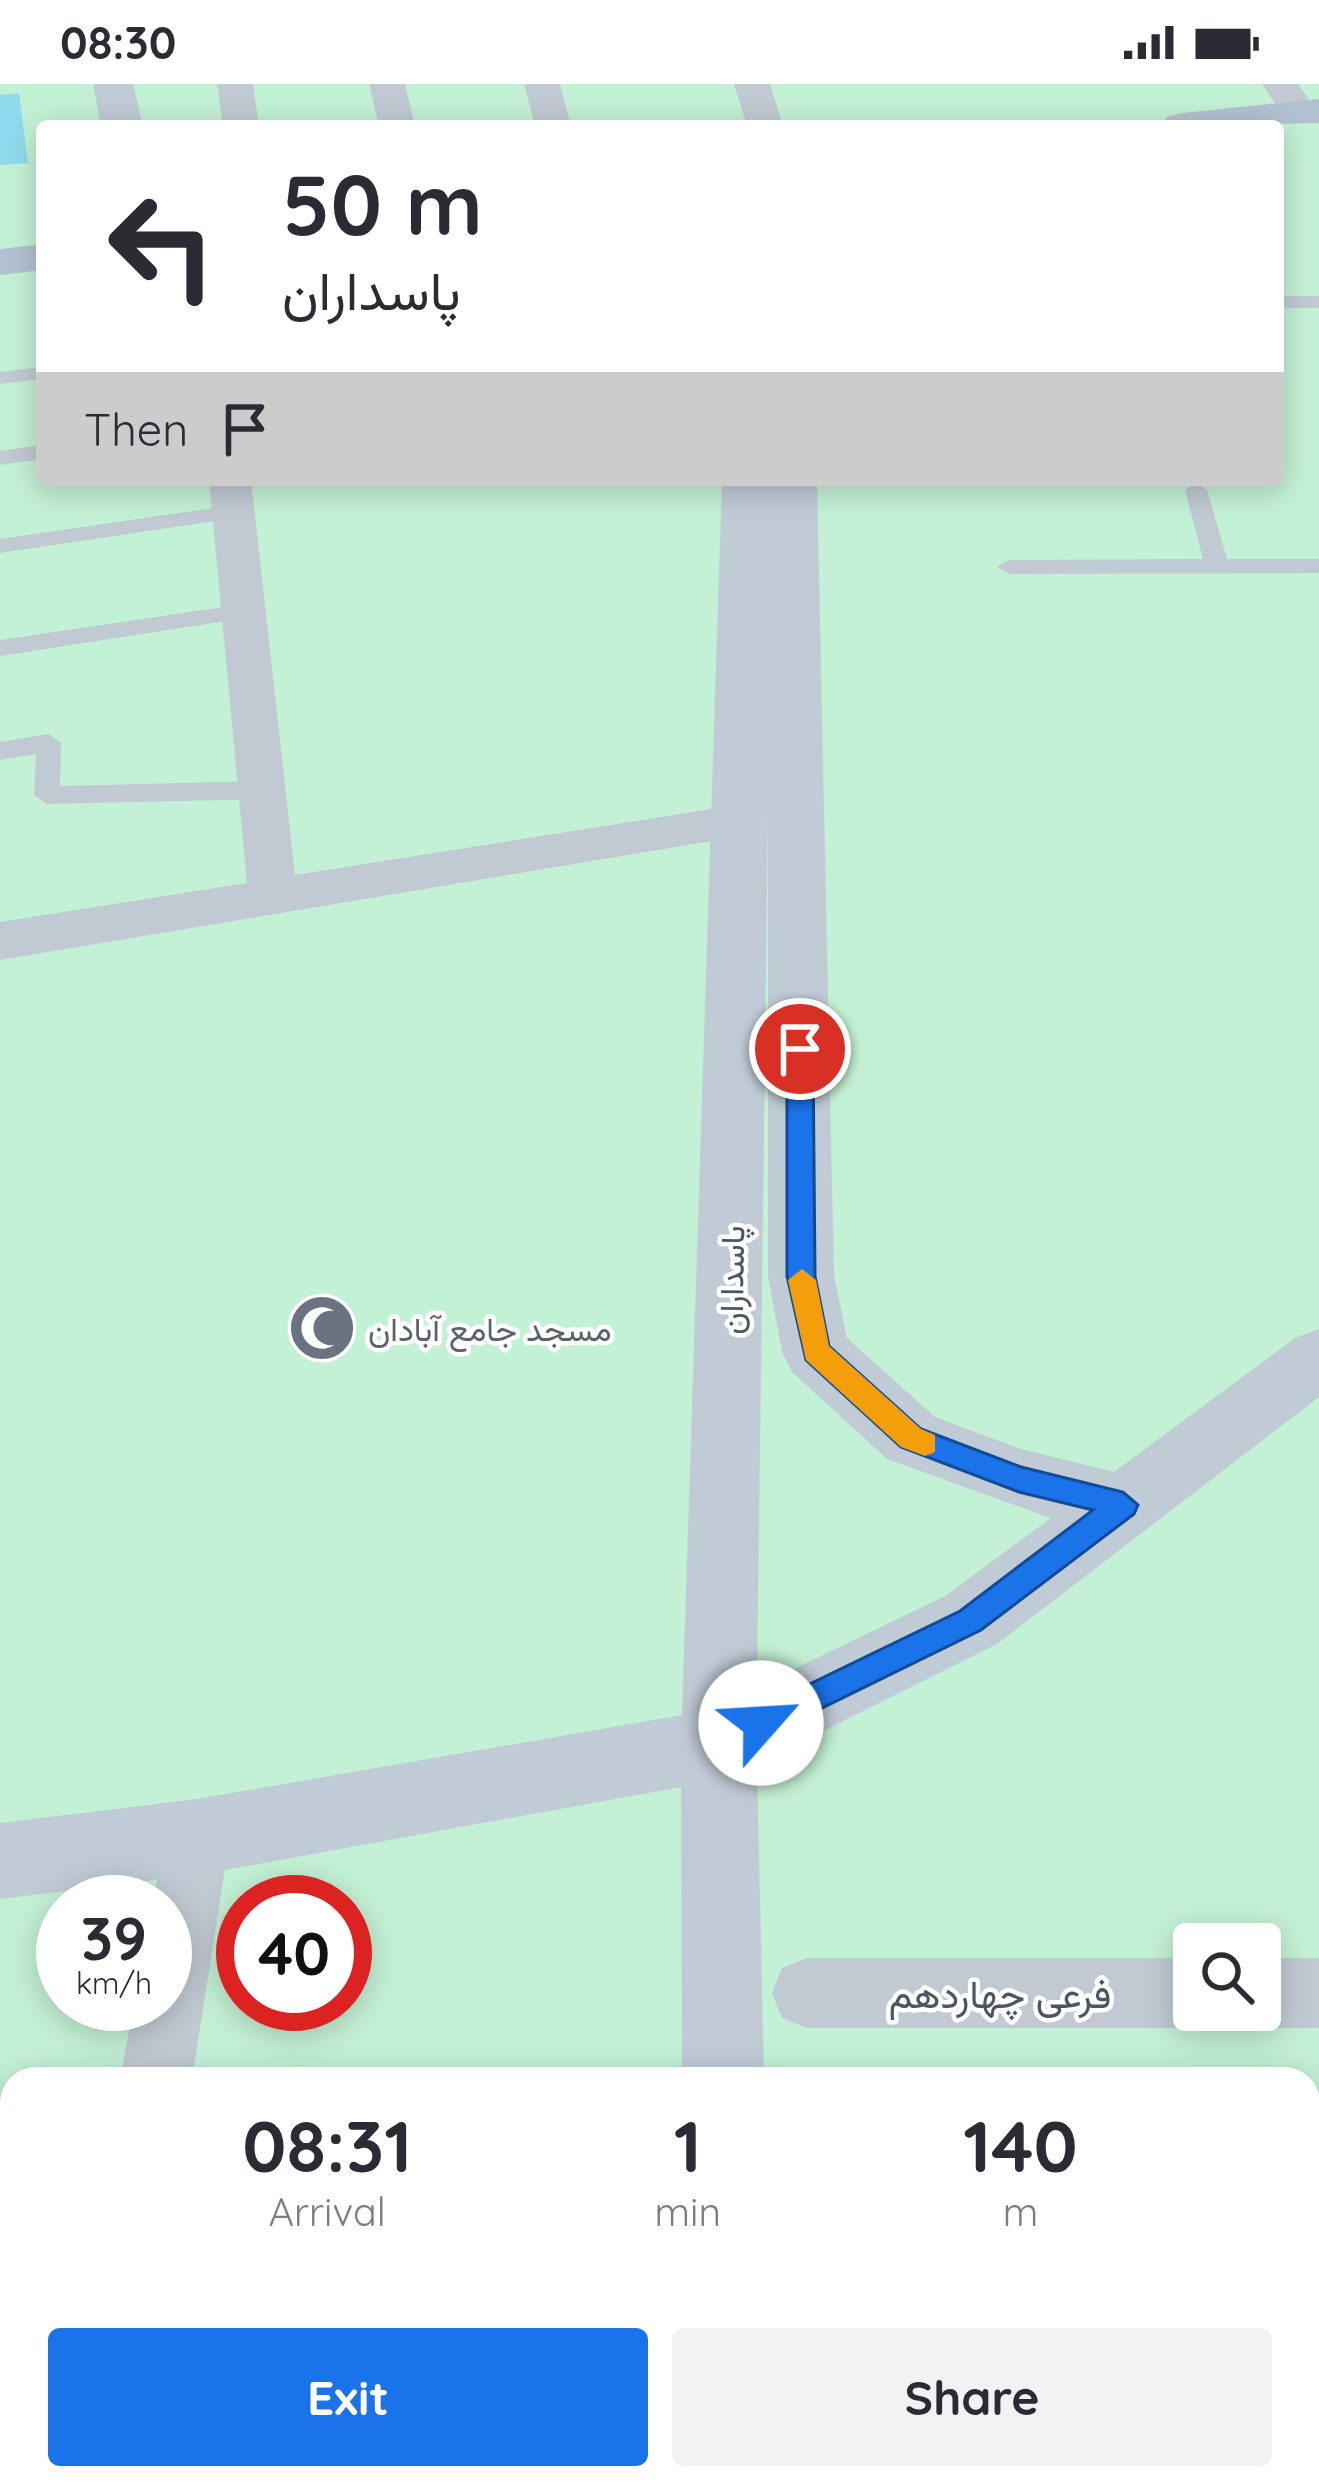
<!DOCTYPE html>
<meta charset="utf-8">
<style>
body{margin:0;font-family:Quicksand,Vazirmatn,sans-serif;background:#f2f2f3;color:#2b2b33;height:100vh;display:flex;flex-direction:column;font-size:45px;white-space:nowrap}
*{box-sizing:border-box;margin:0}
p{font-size:39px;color:#7c7c81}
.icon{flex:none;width:66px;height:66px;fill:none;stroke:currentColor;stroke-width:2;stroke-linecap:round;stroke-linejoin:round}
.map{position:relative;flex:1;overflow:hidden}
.details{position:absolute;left:0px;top:1983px;width:1320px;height:423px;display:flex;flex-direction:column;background:#fff;border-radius:36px 36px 0 0;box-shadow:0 6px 30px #0003}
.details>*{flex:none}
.guide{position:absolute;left:36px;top:36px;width:1248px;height:366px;border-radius:12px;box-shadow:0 6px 30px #0003;background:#fff;color:#2b2b33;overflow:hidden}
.buttons{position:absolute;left:1173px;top:1839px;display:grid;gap:24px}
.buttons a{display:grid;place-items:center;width:108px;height:108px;border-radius:12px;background:#fff;box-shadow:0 6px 30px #0003;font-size:60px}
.speed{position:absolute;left:36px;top:1791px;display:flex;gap:24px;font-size:60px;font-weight:700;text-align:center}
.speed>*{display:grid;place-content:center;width:156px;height:156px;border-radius:50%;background:#fff;box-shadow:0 6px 30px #0003;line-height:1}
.speed small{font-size:30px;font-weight:400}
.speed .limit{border:18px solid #d22;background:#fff;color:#111}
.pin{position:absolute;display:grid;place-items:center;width:102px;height:102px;color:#fff;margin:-51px;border:6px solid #fff;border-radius:50%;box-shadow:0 3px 12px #0007}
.me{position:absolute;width:132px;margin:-66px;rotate:64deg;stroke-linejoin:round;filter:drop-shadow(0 0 9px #0008)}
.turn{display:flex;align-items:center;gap:42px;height:252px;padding:0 48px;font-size:54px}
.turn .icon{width:156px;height:156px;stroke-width:2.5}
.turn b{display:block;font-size:84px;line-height:102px}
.then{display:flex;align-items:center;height:114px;padding:0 48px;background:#0003;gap:24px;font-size:45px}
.eta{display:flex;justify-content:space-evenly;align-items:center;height:204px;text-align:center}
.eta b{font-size:72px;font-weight:700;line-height:84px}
.action{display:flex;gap:24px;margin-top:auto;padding:24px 48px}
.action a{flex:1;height:138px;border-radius:12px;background:#1a73e8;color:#fff;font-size:48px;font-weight:700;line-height:138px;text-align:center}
.action a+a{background:#f2f2f3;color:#2b2b33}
.status{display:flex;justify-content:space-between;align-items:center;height:84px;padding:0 60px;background:#fff;direction:ltr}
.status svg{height:33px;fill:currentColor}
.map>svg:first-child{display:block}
.green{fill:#c3f1d5;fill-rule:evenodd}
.water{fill:#90daee}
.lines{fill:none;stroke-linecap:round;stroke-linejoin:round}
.lane{fill:#c1cad2;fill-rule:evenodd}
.street{fill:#c1cad2;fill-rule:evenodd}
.secondary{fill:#c1cbd6;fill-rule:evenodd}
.primary{fill:#b3c2d1;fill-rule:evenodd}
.route{fill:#1a73e8;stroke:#114b97;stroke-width:3}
.slow{fill:#f59e0b}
.labels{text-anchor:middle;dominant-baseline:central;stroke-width:9;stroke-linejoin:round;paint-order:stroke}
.street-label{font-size:33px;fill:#4a5661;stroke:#fff}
.worship-label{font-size:33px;fill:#5b616d;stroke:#fff;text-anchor:start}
.near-street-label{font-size:39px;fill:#4a5661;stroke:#fff}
</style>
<div class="status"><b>08:30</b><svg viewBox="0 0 49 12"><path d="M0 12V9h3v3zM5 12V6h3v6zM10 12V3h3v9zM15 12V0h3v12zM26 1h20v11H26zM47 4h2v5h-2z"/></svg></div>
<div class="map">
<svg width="1319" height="2405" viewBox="0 0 1319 2405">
<rect width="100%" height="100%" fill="#f5f3f3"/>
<!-- green -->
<path class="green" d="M0 0H1319V2405H0ZM42 42H1278V396H42ZM63 1818H165V1920H63ZM243 1818H345V1920H243ZM1194 1860H1260V1926H1194ZM12 1995H1308V2394H12Z"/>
<!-- water -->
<path class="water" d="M19 9 28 79 0 81V11Z"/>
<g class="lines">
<!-- lane -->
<path class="lane" d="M1278 212H1319V224H1278Z
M42 283V295L0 300V288Z
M42 361V375L0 381V367Z
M1196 399 1207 406 1227 475H1319V489L1009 490 997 483 1009 476 1203 475 1185 406Z
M234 421 245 428 242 433 0 469V455Z
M244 520 256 528 252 533 0 572V556Z
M49 650 61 659 60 702 262 697 275 706 262 715 47 720 34 711 36 670 0 676V658Z
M12 2195V2235L0 2236V2196Z"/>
<!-- street -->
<path class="street" d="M217 0H253L259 42H223Z
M369 0H405L415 42H379Z
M524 0H560L571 42H535Z
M734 0H770L783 42H747Z
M1262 0H1298L1318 29 1313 37H1287Z
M209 396H251L295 791 743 720 760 725 767 737 760 749 0 876V838L247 799Z
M197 1720 221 1730 230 1753 192 1995H120L134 1920H165V1818H152L173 1730Z
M807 1874H1194V1926H1222L1219 1934 1194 1944H807L782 1934 772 1909 782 1884Z
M1260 1874H1319V1944H1260L1235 1934 1232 1926H1260Z
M51 2394H129L127 2405H49Z"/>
<!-- secondary -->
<path class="secondary" d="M93 0H133L143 42H101Z
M722 396H817L834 1192 847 1254 935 1333 1021 1365 1114 1388 1295 1254 1319 1245V1313L997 1560 757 1680 764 1995H682L681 1703 197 1791 0 1815V1739L197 1715 682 1631ZM768 729V1192L782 1268 792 1288 887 1375 1051 1434 945 1512 757 1603Z
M671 2394H761L762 2405H670Z"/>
<!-- primary -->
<path class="primary" d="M1319 15V39L1161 42 1167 33 1182 29Z
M42 160V186L0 191V165Z"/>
</g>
<!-- route -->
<path class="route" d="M800 955 813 965 815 1192 829 1262 921 1345 1021 1383 1123 1408 1138 1421 1134 1430 981 1546 761 1654 750 1650 745 1639 750 1629 960 1527 1093 1426 1019 1408 901 1363 806 1276 787 1192V965Z"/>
<!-- slow -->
<path class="slow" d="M802 1185 816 1196 829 1262 921 1345 935 1351V1368L925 1372 901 1363 806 1276 788 1196Z"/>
<!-- icons -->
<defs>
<symbol id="mosque-disc" viewBox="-11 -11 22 22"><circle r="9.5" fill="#6b7280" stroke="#fff"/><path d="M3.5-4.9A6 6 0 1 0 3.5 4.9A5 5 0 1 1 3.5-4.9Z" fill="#fff"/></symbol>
</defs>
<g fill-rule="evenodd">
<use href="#mosque-disc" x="284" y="1206" width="76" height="76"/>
</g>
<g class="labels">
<!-- street labels -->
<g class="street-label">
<text transform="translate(731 1196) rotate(-89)">پاسداران</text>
</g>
<!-- worship labels -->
<g class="worship-label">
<text x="368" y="1244">مسجد جامع آبادان</text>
</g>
<!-- near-street labels -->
<g class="near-street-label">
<text x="1000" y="1909">فرعی چهاردهم</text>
</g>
</g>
</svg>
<div class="buttons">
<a><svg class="icon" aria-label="search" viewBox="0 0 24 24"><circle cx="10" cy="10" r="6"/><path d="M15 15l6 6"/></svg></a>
</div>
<div class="speed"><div>39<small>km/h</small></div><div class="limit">40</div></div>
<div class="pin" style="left:800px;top:965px;background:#d93025"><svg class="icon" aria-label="arrive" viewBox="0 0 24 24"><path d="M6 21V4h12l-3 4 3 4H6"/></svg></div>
<svg class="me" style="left:761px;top:1639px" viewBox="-20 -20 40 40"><circle r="19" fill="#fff"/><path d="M0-13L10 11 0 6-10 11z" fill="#1a73e8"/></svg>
<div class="guide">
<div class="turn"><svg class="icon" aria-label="left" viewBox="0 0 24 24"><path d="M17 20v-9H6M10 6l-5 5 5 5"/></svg><div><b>50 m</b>پاسداران</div></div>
<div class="then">Then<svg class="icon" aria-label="arrive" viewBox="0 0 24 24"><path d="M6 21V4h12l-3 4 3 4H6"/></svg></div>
</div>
<section class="details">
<div class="eta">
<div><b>08:31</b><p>Arrival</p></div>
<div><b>1</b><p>min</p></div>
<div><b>140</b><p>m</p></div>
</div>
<div class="action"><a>Exit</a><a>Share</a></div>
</section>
</div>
